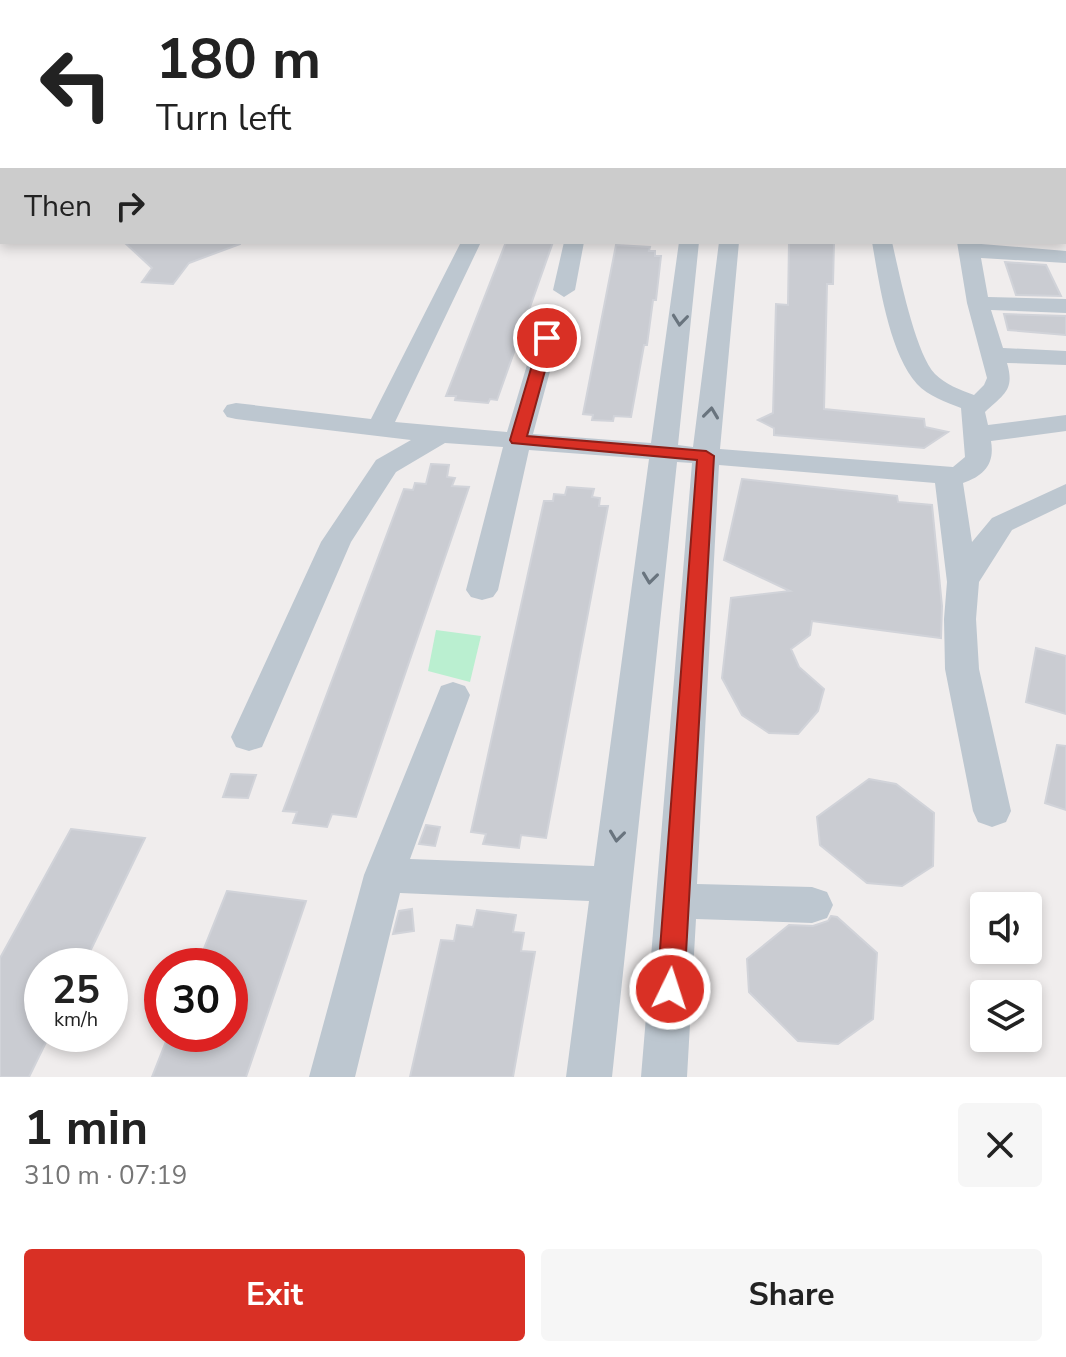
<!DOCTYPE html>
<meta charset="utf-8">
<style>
body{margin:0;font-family:"Nunito Sans",sans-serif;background:#f6f6f6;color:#222;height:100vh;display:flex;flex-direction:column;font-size:30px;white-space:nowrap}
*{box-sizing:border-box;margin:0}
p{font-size:26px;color:#767676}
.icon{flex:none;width:44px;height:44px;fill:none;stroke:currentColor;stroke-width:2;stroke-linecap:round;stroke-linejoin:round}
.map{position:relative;height:1077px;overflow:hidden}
.side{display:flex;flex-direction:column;background:#fff;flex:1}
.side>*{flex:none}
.guide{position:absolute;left:0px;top:0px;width:1066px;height:244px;box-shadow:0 4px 12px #0003;background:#fff;color:#222;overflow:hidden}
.buttons{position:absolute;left:970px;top:892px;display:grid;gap:16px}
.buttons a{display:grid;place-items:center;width:72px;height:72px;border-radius:8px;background:#fff;box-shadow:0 4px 12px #0003;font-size:40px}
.speed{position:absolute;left:24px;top:948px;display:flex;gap:16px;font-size:40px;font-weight:700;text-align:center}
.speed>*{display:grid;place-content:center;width:104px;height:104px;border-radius:50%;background:#fff;box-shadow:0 4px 12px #0003;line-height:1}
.speed small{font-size:20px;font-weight:400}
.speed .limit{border:12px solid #d22;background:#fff;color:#111}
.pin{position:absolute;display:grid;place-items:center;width:68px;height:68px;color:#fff;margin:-34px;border:4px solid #fff;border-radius:50%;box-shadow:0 2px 8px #0007}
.me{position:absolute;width:88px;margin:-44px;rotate:4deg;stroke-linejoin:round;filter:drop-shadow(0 0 6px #0008)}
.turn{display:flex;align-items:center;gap:28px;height:168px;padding:0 24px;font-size:36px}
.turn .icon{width:104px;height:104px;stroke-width:2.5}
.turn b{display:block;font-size:56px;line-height:68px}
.then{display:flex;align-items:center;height:76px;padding:0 24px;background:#0003;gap:16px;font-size:30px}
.round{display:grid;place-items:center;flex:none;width:84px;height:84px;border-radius:8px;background:#f6f6f6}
.head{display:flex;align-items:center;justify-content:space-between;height:136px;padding:0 24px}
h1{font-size:48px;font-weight:700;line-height:60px}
.primary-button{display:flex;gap:16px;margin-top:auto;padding:16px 24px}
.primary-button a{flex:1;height:92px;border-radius:8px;background:#d93025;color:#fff;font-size:32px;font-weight:700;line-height:92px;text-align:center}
.primary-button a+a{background:#f6f6f6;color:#222}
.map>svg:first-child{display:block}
.green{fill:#baefd0}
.building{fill:#caccd2;stroke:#d1d3d9;stroke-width:2}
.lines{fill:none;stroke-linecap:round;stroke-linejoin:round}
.minor{fill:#bdc7d0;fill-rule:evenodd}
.oneway{stroke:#69747e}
.route{fill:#d93025;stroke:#8d1f18;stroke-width:2}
</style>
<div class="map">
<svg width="1066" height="1077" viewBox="0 0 1066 1077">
<rect width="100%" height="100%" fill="#f0eded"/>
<!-- green -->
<path class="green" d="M436 630 481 636 470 682 428 671Z"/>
<!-- building -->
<path class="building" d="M124 242H240V244L189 263 173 284 142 282 152 268Z
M506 242H553L497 400 490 399 488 403 455 400 456 396H446Z
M789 242H834L833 284H827L824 409 924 419 925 427 948 432 924 448 774 435V428L758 420 773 413 776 304 788 305Z
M616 245 650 247 649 251H655V256H661L656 300H653L647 345H644L631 417 614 416 613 421 592 420 593 415 583 414Z
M1005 262 1046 265 1061 296 1016 295Z
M1004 314 1066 316V335L1008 330Z
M431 464 449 465 447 477 455 478 452 486 469 487 356 817 332 814 327 827 293 823 297 812 283 811 404 489 413 490 415 483 426 484Z
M742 479 897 496 898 502 932 505 942 606 941 638 812 621 810 635 791 649 799 667 824 689 818 711 798 734 769 733 742 715 722 678 731 598 790 591 724 560Z
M567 487 594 489 592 497 600 498 599 506H608L546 838 521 835 519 848 483 844 486 834 471 832 544 501H553L554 494 565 495Z
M1036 648 1066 656V714L1026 702Z
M1057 745 1066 746V810L1045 803Z
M231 774 256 775 248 798 223 797Z
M869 779 896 784 934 813 933 866 902 886 867 883 820 845 817 817Z
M426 825 440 827 435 846 419 844Z
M71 829 145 838 83 966H42V1034H50L29 1077H0V958Z
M227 891 306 901 246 1077H152L169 1034H230V966H197Z
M412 909 414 931 393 934 399 911Z
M477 910 516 915 513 932 524 933 521 951 535 952 513 1077H410L441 940 454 941 457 925 473 927Z
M831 916 837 917 877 953 873 1019 838 1044 798 1041 749 992 747 959 789 925 813 926 828 921Z"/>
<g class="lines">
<!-- minor -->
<path class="minor" d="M291 0H306L289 2Z
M459 0H473L458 2Z
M515 0H558L560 2H517Z
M716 0H730V2H716Z
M740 0H754L739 2Z
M851 0H869L871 2H853Z
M1064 18H1066V29H1064Z
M1064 59H1066V69H1064Z
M1064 98 1066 99V111L1064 110Z
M1064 146H1066V156H1064Z
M1064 176H1066V188H1064Z
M1064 213H1066V225H1064Z
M461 242H481L395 422 507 432 535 338 539 333H555L559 338 533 434 651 443 679 242H699L678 445 693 447 719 242H739L720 449 953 467 965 457 961 408C946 402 928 396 917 384 889 353 879 282 872 242H892C899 272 915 353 935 374 945 384 960 390 974 395L984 385 987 378 967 303 957 242 1066 251V263L981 258 988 297 1066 299V313L991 310 1003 348 1066 351V365L1007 363C1015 390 1004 394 985 412L988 425 1066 415V431L991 441C995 464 984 476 963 483L972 542 992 518 1066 484V504L1012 530 979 582 976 619 979 669 1011 811 1006 822 992 827 978 822 973 811 945 669 944 619 947 582 935 483 719 465 697 884 812 887 827 892 833 905 827 918 812 923 696 919 687 1077H641L692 463 677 462 612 1077H566L589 901 400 893 355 1077H309L364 875 441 686 453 682 465 686 470 695 410 859 594 866 649 459 529 450 498 590 493 597 482 600 471 597 466 590 503 447 445 443 396 472 351 542 262 747 249 751 236 747 231 737 321 542 376 460 411 440 236 419 227 417 223 411 227 405 236 403 371 419Z
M564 242H584L575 290 564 297 553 290Z"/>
</g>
<!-- one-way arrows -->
<defs><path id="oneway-chevron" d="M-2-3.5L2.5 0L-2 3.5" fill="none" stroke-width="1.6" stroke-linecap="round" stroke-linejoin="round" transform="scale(2)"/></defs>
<g class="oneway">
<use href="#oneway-chevron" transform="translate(680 320) rotate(96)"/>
<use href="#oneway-chevron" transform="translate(711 413) rotate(-83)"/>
<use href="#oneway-chevron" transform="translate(650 578) rotate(97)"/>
<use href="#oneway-chevron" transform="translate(617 836) rotate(97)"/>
</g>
<!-- route -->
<path class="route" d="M547 333 554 338 527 436 706 451 714 456 684 989 680 998 670 1001 661 998 657 989 697 460 512 443 510 440 540 338Z"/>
</svg>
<div class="buttons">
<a><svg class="icon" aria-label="sound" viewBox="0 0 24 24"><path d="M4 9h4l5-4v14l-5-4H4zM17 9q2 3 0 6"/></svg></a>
<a><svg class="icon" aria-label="layers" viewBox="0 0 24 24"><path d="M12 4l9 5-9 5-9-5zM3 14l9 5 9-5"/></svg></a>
</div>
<div class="speed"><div>25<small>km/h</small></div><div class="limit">30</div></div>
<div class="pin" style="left:547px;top:338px;background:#d93025"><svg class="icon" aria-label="arrive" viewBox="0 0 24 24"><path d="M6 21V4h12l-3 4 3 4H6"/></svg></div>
<svg class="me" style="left:670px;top:989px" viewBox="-20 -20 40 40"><circle r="17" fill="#d93025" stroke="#fff" stroke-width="3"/><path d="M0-11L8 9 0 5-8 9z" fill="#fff"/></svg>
<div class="guide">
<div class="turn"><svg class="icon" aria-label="left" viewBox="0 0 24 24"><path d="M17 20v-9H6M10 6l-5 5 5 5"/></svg><div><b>180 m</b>Turn left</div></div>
<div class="then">Then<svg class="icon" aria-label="right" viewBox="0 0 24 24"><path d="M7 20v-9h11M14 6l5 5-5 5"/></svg></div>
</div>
</div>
<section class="side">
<div class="head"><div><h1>1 min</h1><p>310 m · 07:19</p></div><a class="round"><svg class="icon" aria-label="close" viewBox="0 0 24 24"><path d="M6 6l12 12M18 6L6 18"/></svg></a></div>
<div class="primary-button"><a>Exit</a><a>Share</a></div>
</section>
